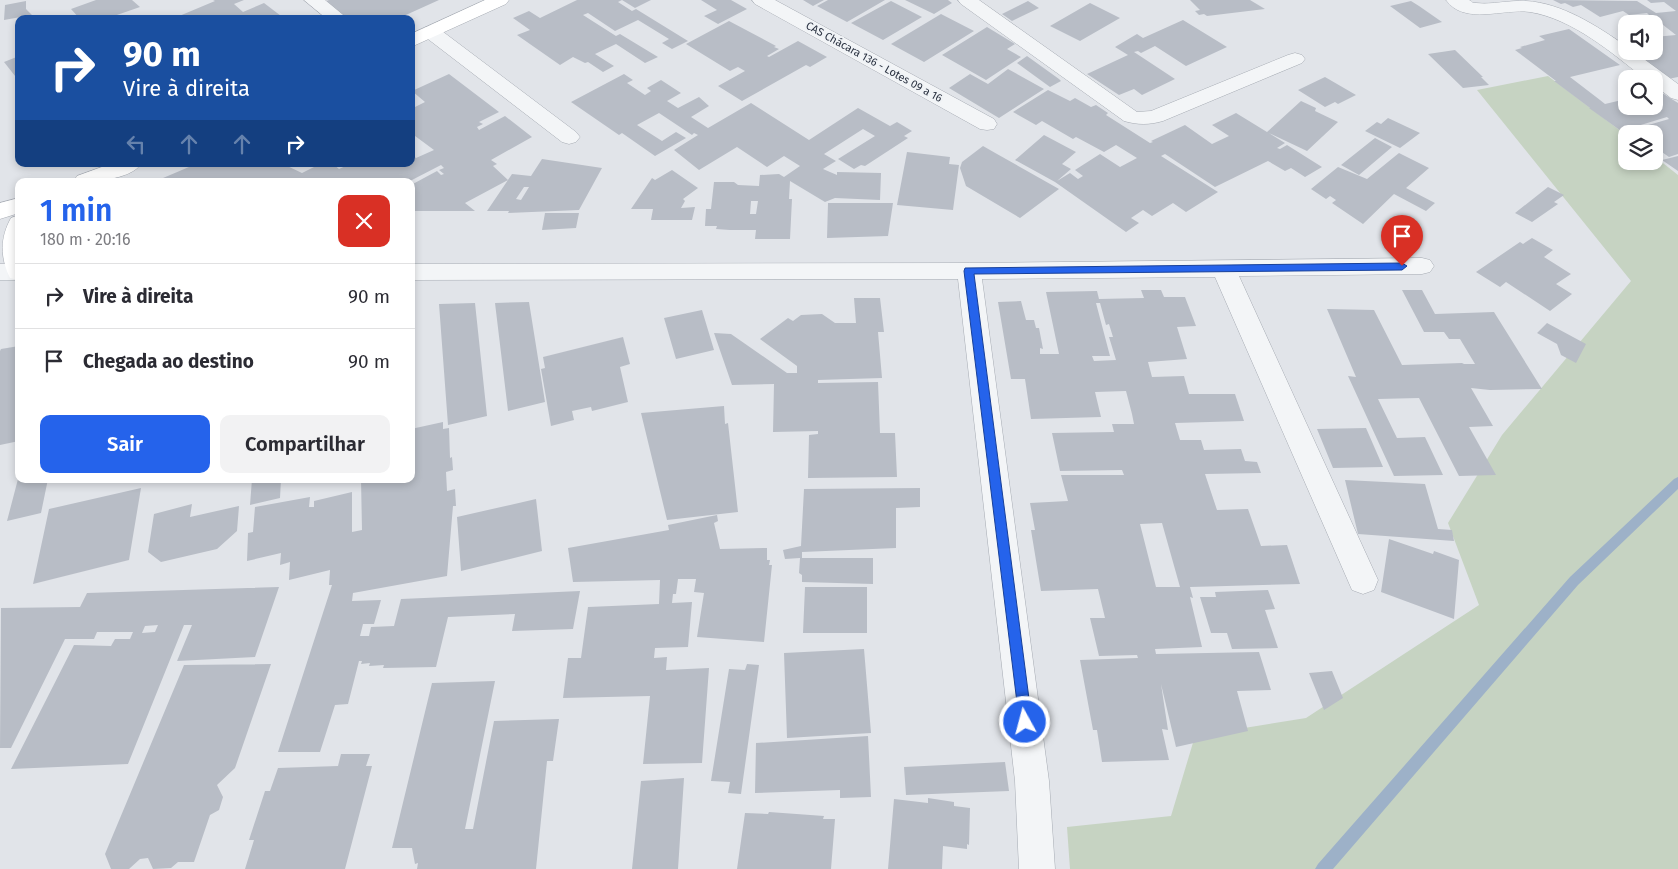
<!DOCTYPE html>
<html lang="pt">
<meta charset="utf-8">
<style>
body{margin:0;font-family:"Fira Sans",sans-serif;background:#f2f2f3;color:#2b2b33;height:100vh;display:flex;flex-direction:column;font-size:19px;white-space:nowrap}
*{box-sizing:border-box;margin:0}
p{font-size:16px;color:#7c7c81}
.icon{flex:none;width:28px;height:28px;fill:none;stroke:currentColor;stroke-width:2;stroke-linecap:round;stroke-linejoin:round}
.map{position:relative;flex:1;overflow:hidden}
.details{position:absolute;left:15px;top:178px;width:400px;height:305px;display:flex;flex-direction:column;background:#fff;border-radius:10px;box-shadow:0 2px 8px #0003}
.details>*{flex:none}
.guide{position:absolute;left:15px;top:15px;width:400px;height:152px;border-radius:10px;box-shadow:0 2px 8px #0003;background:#1a4fa0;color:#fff;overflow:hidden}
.tools{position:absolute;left:1618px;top:15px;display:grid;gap:10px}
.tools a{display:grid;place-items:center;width:45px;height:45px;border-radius:10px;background:#fff;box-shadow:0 2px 8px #0003;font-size:25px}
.pin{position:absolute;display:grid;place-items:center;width:42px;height:42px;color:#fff;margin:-51px -21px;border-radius:50% 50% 50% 0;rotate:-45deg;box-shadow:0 0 5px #0007}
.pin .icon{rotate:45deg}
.me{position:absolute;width:55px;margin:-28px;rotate:353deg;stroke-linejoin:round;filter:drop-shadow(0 0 4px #0008)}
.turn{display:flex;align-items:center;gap:18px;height:105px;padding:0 25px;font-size:22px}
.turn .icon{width:65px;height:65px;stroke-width:2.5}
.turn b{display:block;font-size:35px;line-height:42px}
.lanes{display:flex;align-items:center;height:48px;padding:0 25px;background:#0003;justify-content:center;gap:25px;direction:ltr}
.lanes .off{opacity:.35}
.round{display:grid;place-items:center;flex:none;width:52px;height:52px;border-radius:10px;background:#f2f2f3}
.head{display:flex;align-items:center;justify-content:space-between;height:85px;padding:0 25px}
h1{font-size:30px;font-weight:600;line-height:38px;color:#2563eb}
.button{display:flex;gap:10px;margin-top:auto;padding:10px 25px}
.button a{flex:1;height:58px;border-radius:10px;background:#2563eb;color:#fff;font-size:20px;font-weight:600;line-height:58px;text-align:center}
.button a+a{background:#f2f2f3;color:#2b2b33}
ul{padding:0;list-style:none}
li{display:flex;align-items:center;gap:15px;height:65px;padding:0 25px;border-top:1px solid #e1e1e2}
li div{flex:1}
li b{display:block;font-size:19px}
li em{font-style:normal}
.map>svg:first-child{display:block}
.green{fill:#c6d3c2}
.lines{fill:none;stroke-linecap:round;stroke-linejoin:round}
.stream{fill:#9db1c8;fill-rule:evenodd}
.building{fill:#b8bdc6;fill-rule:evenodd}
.street-casing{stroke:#a6abb3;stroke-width:1}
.secondary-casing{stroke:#a6abb3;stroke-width:1}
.street{fill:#f3f5f7;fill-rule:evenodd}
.secondary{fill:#fff;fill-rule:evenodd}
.route{fill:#2563eb;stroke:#184099}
.labels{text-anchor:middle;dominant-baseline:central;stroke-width:4;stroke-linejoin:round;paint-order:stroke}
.far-street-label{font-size:11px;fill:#293140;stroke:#f0f3f6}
</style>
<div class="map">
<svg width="1678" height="869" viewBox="0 0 1678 869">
<rect width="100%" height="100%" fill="#e1e4e9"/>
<!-- green -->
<path class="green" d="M1548 76 1626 135V161H1654V156L1678 175V869H1070L1067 827 1171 816 1195 736 1306 718 1479 605 1448 523 1502 435 1631 281 1477 90Z"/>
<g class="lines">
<!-- stream -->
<path class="stream" d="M1678 477V489L1578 585 1333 869H1315L1318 864 1570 577 1674 479Z"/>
</g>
<!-- building -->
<path class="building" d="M96 0H132L140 7 114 16H110L113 19H80L71 9Z
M213 0H244L234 4 243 12 264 3 285 19H172L215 1Z
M329 0H439L397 19H341L321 3Z
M577 0H651L635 8 622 0 618 2 632 11 636 9 688 41 672 49 662 43 669 39 638 20 615 31 588 13 583 15 616 36 620 34 658 57 645 63 616 44 595 54 614 66 603 72 588 62 585 63 573 57 560 65 517 35 530 30 513 18 529 11 540 18Z
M701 0H731L747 9 718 24 704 16 717 10Z
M803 0H824L813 6Z
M828 0H885L847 22 817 6Z
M905 0H948L952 3 934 14Z
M1190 0H1250L1265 9 1207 16 1204 14 1199 15 1195 11 1200 10Z
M1553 0 1637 1 1656 13 1676 11 1664 2 1651 3 1647 0H1678V77L1668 79 1629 51H1654V37L1676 35 1658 21 1640 23 1632 16 1649 15 1647 13 1629 15 1623 11 1600 17 1581 5 1573 7 1565 3 1561 4Z
M26 1V9L32 15 4 20 5 5Z
M891 1 922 17 883 40 851 23Z
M1028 1 1039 8 1012 21 1002 14Z
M1411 1 1419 6 1442 22 1420 28 1390 6Z
M1090 3 1120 18 1080 41 1050 26Z
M941 14 974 31 924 62 891 44Z
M1183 20 1227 47 1186 66 1155 46 1141 53 1138 51 1134 52 1175 79 1142 95 1134 89 1119 95 1087 74 1128 55 1115 47 1137 34 1143 38Z
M729 21 776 46 774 47 779 49 767 56 769 57 798 41 827 57 810 67 806 65 742 101 718 86 745 71 738 67 730 71 686 44Z
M987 27 1015 44 1007 49 1021 57 986 80 942 55Z
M1569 29 1620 65 1570 77 1600 100 1605 104 1626 99V106H1654V92L1659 91 1678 103V154L1669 157 1659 150 1654 149V134H1632L1628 131 1669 119 1667 117 1621 131 1589 108H1590L1554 81H1556L1515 50 1522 48 1520 47 1545 40 1539 36Z
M1455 50 1483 77H1481L1489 85 1463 88 1428 54Z
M19 56V81L4 62Z
M1027 56 1059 79 1061 81 1050 87 1017 63Z
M1008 69 1044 89 999 118 949 88 970 74 988 84Z
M449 74 499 112 479 122 483 124 477 127 479 130 505 116 532 137 491 160 497 164 493 166 508 180 465 203 475 211H414L411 216V185L437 171 441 175 444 174 439 170 444 168 441 165 410 181H156L196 164H283L302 173 320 164H333L339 169 350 164H411V154L416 158 434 150 411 133V109L425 102 412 91Z
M624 74 633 80 627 83 645 95 651 91 647 88 661 80 681 93 667 101 678 108 699 97 709 106 691 117 708 128 751 103 809 140 858 108 890 126 897 122 912 131 904 136 908 138 865 166 861 165 854 169 838 159 875 136 863 129 824 154 836 161 823 169 837 175V172L881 173 880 200 835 198 825 202 790 181 789 199H792L790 239H755L756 230H730L716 229 717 226H705L706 209H711L714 182H734L738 185 759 186 760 175 779 174 784 177 800 166 784 156 767 167 737 147 699 170 674 150 698 135 694 133 692 135 659 113 637 125 662 141 676 132 686 138 655 156 622 133 619 135 571 102ZM751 201H758L756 214H750Z
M1325 77 1356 95 1338 104 1335 102 1325 107 1298 90Z
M1048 90 1070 101 1075 98 1091 107 1096 105 1108 113 1106 115 1150 143 1153 142 1151 141 1185 125 1212 144 1229 136 1212 125 1236 113 1267 132 1301 101 1316 108 1315 111 1338 122 1307 151 1269 133 1285 143 1277 148 1280 149 1287 145 1322 167 1305 177 1291 168 1285 171 1268 161 1215 187 1165 154 1161 156 1218 192 1186 212 1173 203 1152 216 1143 210 1131 218 1139 223 1126 232 1055 182 1015 160 1044 135 1076 152 1062 164 1071 169 1057 181 1070 173 1078 179 1083 176 1075 170 1100 154 1120 167 1137 158 1116 145 1104 152 1076 137 1073 139 1042 121 1036 125 1013 112Z
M1388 118 1420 133 1400 148 1365 131 1377 122 1381 124Z
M1375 138 1392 147 1359 175 1341 165Z
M983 146 997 154 1059 189 1020 218 966 186 960 168 962 162Z
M907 152 950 157 949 164 959 165 953 210 897 205Z
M1399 153 1429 168 1406 188 1435 203 1426 211 1394 194 1363 224 1332 203 1336 200 1330 196 1326 199 1311 189 1338 167 1367 179Z
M1678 156V171L1662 160Z
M542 159 602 168 579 210 508 213 509 211H487L512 174 531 176ZM524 187H529L521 200 516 199Z
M672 170 698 188 683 199 685 201 681 208 695 207 692 220H651L653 209H631L652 178 655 180Z
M1548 187 1564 195 1554 202 1558 204 1532 222 1515 213Z
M828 203H893L888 236 827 238Z
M545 213H579L576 228 542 230Z
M1532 238 1553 250 1544 257 1571 274 1556 284 1572 294 1550 311 1506 282 1500 287 1476 272 1520 242 1523 244Z
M1141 290H1161L1164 297H1185L1196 326 1177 327 1187 359 1148 362 1152 377 1184 376 1189 394H1235L1244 421 1175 423 1180 440H1201L1204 450 1241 449 1245 461 1257 462 1261 473 1205 474 1217 510 1248 509 1261 546 1287 545 1300 584 1190 587 1193 598 1190 597 1202 647 1155 649 1156 654 1259 652 1271 690 1237 691 1248 731 1176 747 1161 684 1168 730 1162 729 1169 760 1102 762 1097 730H1093L1080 660 1138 658 1137 655 1099 656 1090 618H1105L1098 589 1041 591 1031 530H1035L1030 503 1068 501 1061 475H1124L1122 470 1060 471 1052 433 1114 432 1112 424H1134L1132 414 1126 391 1095 392 1101 417 1031 419 1025 379H1011L998 302 1021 301 1026 320H1034L1036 328H1039L1043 349 1040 348V354H1059L1046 292 1097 291 1099 299 1144 298ZM1096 303H1100L1106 325 1109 324 1113 337H1109L1116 360 1094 361 1092 356H1110ZM1162 523 1180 587H1156L1140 524Z
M1402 290H1422L1435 314 1494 312 1542 389 1490 390 1471 388 1493 426 1469 427 1496 475 1459 476 1419 398 1378 399 1397 438 1425 437 1443 475 1394 476 1348 376 1356 377 1327 309 1374 310 1402 365 1462 363 1464 364H1475L1460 339H1449L1444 332H1424Z
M854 298H880L884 332H878L882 378 818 380V383L878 382 880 433H895L897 477 808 478 809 435 818 434V431L773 432 774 384 732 385 714 333 731 334 787 373H797V366L760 339 788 318 793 321 801 315 822 314 835 323H856Z
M529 302 545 402 508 411 495 303Z
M475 303 487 416 448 425 439 304Z
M702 310 714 350 676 359 664 318Z
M1547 323 1586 344 1576 363 1561 355 1557 344 1537 333Z
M623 337 630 364 620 367 628 402 592 411 591 407 572 411 574 420 551 426 541 369 545 368 543 357Z
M19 346V441L0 445V351L1 349Z
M724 406 725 424 728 423 738 512 667 520 641 413Z
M443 422V429L449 428 450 458 452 457 453 470 446 472 447 491 455 489 456 506H453L447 576 353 593 352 601 381 600 374 624H363L360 636H369L371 627 394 626 401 599 580 591 573 629 512 631 515 614 448 617 436 667 383 668 384 665 369 666 370 663 361 664 362 661H359L348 704 335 705 320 752H278L332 585H329L330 570 289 580 290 562 280 565 281 553 247 561 248 533 253 532 255 507 310 497 309 507H314V501L352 492V532L362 530 361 479H411V429Z
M1366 428 1383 467 1333 468 1317 429Z
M18 479H48L41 513 7 521Z
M252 479H281L280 498 250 505Z
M1345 480 1425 484 1438 529 1452 530 1454 541 1358 534Z
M141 488 129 560 33 584 49 509Z
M920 488V507L896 508V548L802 552V558H873V584L802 582V575L799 573 800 558 785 559 783 550 801 546 804 489Z
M536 499 542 551 461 571 457 517Z
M192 504 190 517 239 506 237 531 217 549 161 562 148 552 154 514Z
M717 515 718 521 714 523 720 549 767 548V560H770L769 565H772L764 642 697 637 704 593 694 592 696 579H678L676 594H673L672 603 692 602 688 647 655 648 654 658 667 657 666 670 709 668 702 763 643 764 650 696 563 698 568 658H581L588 607 659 604 660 580 573 582 568 548 669 530 668 525Z
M1389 539 1433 554 1434 551 1459 560 1454 619 1381 592Z
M279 587 255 657 177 661 192 625H184L128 764 11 769 74 645 111 646 115 639H130L133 632H97L94 639H65L11 748H0L1 608 80 607 87 593ZM158 625 155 632 142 633 145 626Z
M805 587H867V633H803Z
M1268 590 1275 609 1265 610 1278 648 1232 649 1227 633H1211L1200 597H1216L1215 592Z
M864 649 871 733 787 738 784 653Z
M271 664 235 768 217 785 223 797 219 810 210 815 194 862H178L171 868 153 869 148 858 140 859 129 869H111L105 854 184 665Z
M747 664 759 665 741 794 728 793 730 782 711 781 729 669 745 670Z
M1332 671 1343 698 1324 710 1309 673Z
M495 681 465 829H473L494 721 559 719 553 761H547L536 869H417L418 863 415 864 412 848H392L432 683Z
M868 736 871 797 840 798V790L755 793 756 743Z
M341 754H370L366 766H372L345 869H245L254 840H249L265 791H270L278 768 338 766Z
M1005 762 1009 791 906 795 904 767Z
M684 778 678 869H632L641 781Z
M928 798 954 802V806L970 808 969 845 967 844V849L943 846 942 869H888L894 799 928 803Z
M769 812 824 816 823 819H835L831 869H737L745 813 768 814Z"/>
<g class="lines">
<defs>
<path id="street" d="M304 0H325L348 19H327Z
M752 0H775L994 119 997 124 994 129 987 130 980 129 755 4Z
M958 0H979L1137 112 1151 111 1288 55 1295 53 1302 55 1305 59 1302 63 1163 121C1149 125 1138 125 1124 121L961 4Z
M1446 0C1453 0 1462 0 1469 0 1474 2 1470 3 1476 3 1492 5 1509 0 1526 1 1562 3 1597 26 1626 46V51H1633L1678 84V100L1671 98 1654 85V79H1645C1612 53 1573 19 1530 12 1504 8 1464 26 1446 0Z
M431 26 438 28 576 132 580 137 576 142 569 144 562 142 424 36 422 32 424 28Z
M1422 258 1430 260 1434 266 1430 272 1422 274 1239 276 1378 580 1374 590 1363 594 1352 590 1215 277 982 279 1049 781 1055 869H1019L1015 781 958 279 411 280V264L969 263Z
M0 264H19V280H0Z"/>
<path id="secondary" d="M485 0H509L506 4 411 47V34Z
M110 164H141C130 180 92 182 74 181L77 176Z
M19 198V213L0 219V203Z
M19 215V280H18L10 278C0 258 0 237 11 218Z"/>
</defs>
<!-- street casing -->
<use href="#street" class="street-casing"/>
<!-- secondary casing -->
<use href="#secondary" class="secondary-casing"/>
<!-- street -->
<use href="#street" class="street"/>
<!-- secondary -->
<use href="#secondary" class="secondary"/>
</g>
<!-- route -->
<path class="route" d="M1402 263 1407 266 1402 270 974 274 1032 722 1030 727 1025 729 1020 727 964 271 965 268Z"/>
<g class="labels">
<!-- far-street labels -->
<g class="far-street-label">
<text transform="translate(874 62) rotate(29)">CAS Chácara 136 - Lotes 09 a 16</text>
</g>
</g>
</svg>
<div class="tools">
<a><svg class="icon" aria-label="sound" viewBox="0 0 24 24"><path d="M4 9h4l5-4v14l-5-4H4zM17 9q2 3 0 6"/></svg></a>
<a><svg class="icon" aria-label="search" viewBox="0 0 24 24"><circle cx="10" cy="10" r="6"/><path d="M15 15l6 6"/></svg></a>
<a><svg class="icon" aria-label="layers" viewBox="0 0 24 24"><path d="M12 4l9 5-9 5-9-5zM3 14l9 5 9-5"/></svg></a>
</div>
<div class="pin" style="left:1402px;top:266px;background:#d93025"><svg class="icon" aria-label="arrive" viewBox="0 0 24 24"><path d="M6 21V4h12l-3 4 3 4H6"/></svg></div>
<svg class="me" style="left:1025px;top:722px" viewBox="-20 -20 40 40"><circle r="17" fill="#2563eb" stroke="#fff" stroke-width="3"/><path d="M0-11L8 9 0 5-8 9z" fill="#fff"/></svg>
<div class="guide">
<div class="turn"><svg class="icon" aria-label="right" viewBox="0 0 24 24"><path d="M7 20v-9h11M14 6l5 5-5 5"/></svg><div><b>90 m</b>Vire à direita</div></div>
<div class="lanes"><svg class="icon off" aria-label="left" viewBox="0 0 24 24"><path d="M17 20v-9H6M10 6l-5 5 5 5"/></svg><svg class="icon off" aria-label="ahead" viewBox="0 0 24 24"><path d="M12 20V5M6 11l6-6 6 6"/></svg><svg class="icon off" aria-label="ahead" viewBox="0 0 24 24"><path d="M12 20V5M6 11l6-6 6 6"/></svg><svg class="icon" aria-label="right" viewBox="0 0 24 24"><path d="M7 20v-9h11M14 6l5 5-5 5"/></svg></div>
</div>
<section class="details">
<div class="head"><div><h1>1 min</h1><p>180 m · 20:16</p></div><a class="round" style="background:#d93025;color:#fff"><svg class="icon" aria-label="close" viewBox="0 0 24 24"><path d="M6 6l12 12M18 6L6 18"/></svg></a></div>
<ul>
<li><svg class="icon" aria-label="right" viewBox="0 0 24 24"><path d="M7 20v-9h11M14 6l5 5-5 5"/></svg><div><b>Vire à direita</b></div><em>90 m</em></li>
<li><svg class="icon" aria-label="arrive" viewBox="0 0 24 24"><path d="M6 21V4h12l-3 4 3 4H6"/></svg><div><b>Chegada ao destino</b></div><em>90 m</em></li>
</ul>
<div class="button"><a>Sair</a><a>Compartilhar</a></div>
</section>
</div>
